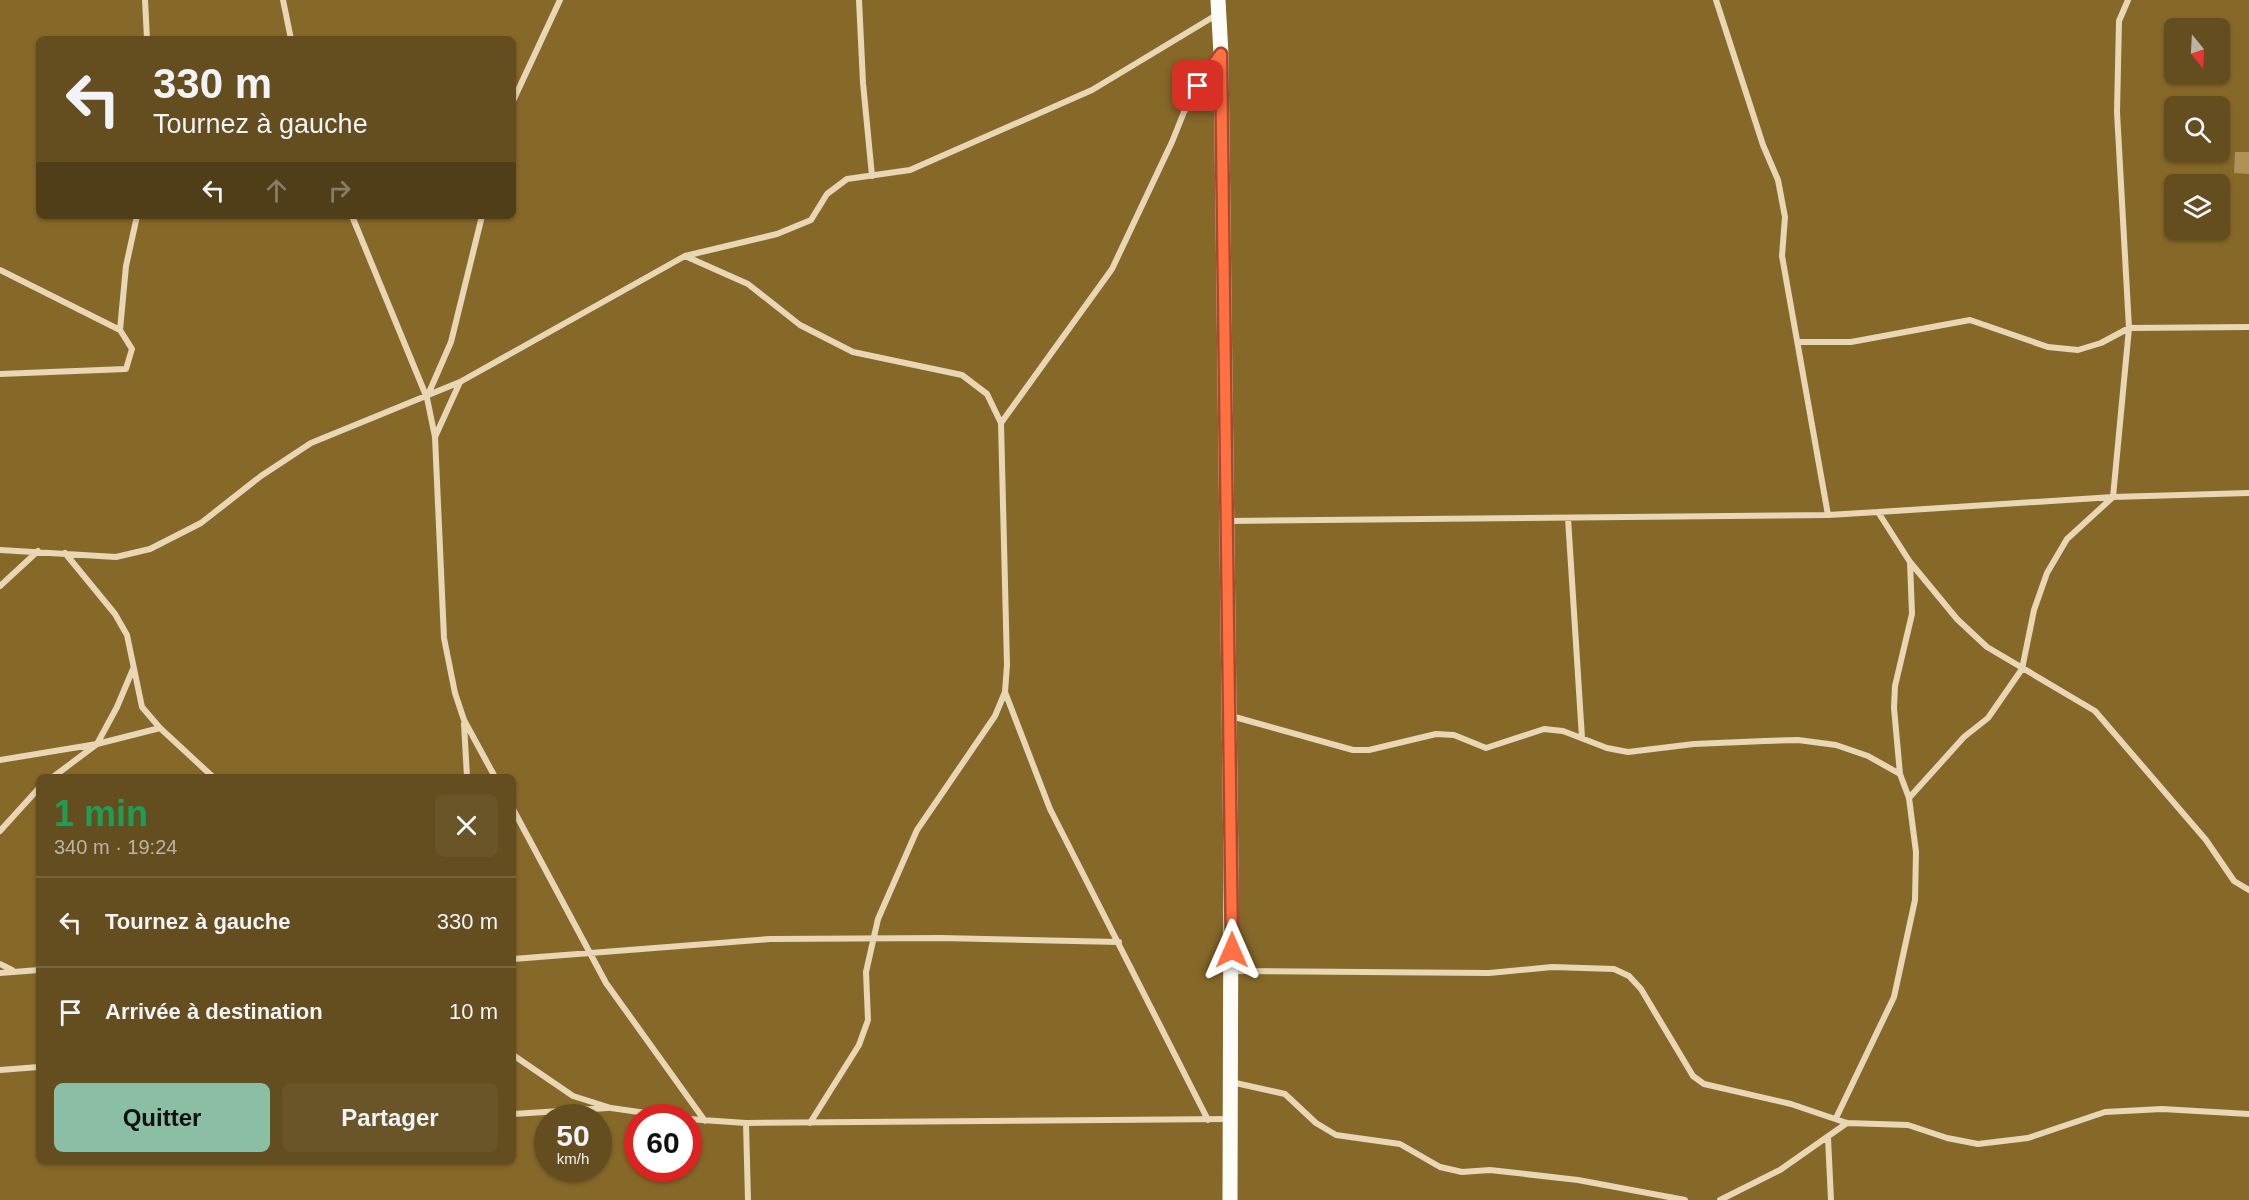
<!DOCTYPE html>
<html lang="fr">
<meta charset="utf-8">
<style>
body{margin:0;font-family:Helvetica,sans-serif;background:#6a5528;color:#f1f3f6;height:100vh;display:flex;flex-direction:column;font-size:22px;white-space:nowrap}
*{box-sizing:border-box;margin:0}
p{font-size:20px;color:#bbb4a4}
.icon{flex:none;width:33px;height:33px;fill:none;stroke:currentColor;stroke-width:2;stroke-linecap:round;stroke-linejoin:round}
.map{position:relative;flex:1;overflow:hidden}
.panel{position:absolute;left:36px;top:774px;width:480px;height:390px;display:flex;flex-direction:column;background:#644e1f;border-radius:9px;box-shadow:0 2px 4px #0004}
.panel>*{flex:none}
.top-card{position:absolute;left:36px;top:36px;width:480px;height:183px;border-radius:9px;box-shadow:0 2px 4px #0004;background:#644e1f;color:#f1f3f6;overflow:hidden}
.needle{width:39px;rotate:162deg}
.fabs{position:absolute;left:2164px;top:18px;display:grid;gap:12px}
.fabs a{display:grid;place-items:center;width:66px;height:66px;border-radius:9px;background:#644e1f;box-shadow:0 2px 4px #0004;font-size:30px}
.speed{position:absolute;left:534px;top:1104px;display:flex;gap:12px;font-size:30px;font-weight:700;text-align:center}
.speed>*{display:grid;place-content:center;width:78px;height:78px;border-radius:50%;background:#644e1f;box-shadow:0 2px 4px #0004;line-height:1}
.speed small{font-size:15px;font-weight:400}
.speed .limit{border:9px solid #d22;background:#fff;color:#111}
.pin{position:absolute;display:grid;place-items:center;width:51px;height:51px;color:#fff;margin:-26px;border-radius:12px;box-shadow:0 3px 9px #0006}
.me{position:absolute;width:66px;margin:-33px;rotate:0deg;stroke-linejoin:round;filter:drop-shadow(0 0 4px #0008)}
.turn{display:flex;align-items:center;gap:21px;height:126px;padding:0 18px;font-size:27px}
.turn .icon{width:78px;height:78px;stroke-width:2.5}
.turn b{display:block;font-size:42px;line-height:51px}
.lanes{display:flex;align-items:center;height:57px;padding:0 18px;background:#0003;justify-content:center;gap:30px;direction:ltr}
.lanes .off{opacity:.35}
.round{display:grid;place-items:center;flex:none;width:63px;height:63px;border-radius:9px;background:#6a5528}
.head{display:flex;align-items:center;justify-content:space-between;height:102px;padding:0 18px}
h1{font-size:36px;font-weight:700;line-height:45px;color:#1e9e55}
.cta{display:flex;gap:12px;margin-top:auto;padding:12px 18px}
.cta a{flex:1;height:69px;border-radius:9px;background:#8abfa5;color:#111;font-size:24px;font-weight:700;line-height:69px;text-align:center}
.cta a+a{background:#6a5528;color:#f1f3f6}
ul{padding:0;list-style:none}
li{display:flex;align-items:center;gap:18px;height:90px;padding:0 18px;border-top:2px solid #78653d}
li div{flex:1}
li b{display:block;font-size:22px}
li em{font-style:normal}
.map>svg:first-child{display:block}
.building{fill:#b09156}
.lines{fill:none;stroke-linecap:round;stroke-linejoin:round}
.minor{stroke:#e8d6b5;stroke-width:6}
.primary{stroke:#fefcf6;stroke-width:15}
.route-casing{stroke:#a6492c;stroke-width:15}
.route{stroke:#ff7043;stroke-width:10}
</style>
<div class="map">
<svg width="2249" height="1200" viewBox="0 0 2249 1200">
<rect width="100%" height="100%" fill="#866829"/>
<!-- building -->
<path class="building" d="M2235 152H2249V174L2234 173Z"/>
<g class="lines">
<!-- minor -->
<path class="minor" d="M145 0 147 39
M283 0 291 39
M859 0 863 83 872 176
M1716 0 1763 145 1778 180 1785 217 1782 256 1828 515
M513 101 560 0
M352 216 427 398 435 437 444 638 455 693 464 720 495 777
M685 256 748 284 800 325 853 352 962 375 987 394 1001 423 1007 665 1005 692 995 716 917 830 878 919 866 972 868 1020 859 1045 810 1123
M0 270 120 330 132 349 126 369 0 374
M120 330 126 266 137 216
M1799 342H1851L1970 320 2048 347 2078 350 2101 343 2129 328 2249 327
M427 397 451 342 482 216
M1001 423 1112 269 1172 142 1184 112 1198 85 1218 59
M435 437 460 382
M1878 512 2113 497 2249 493
M1568 518 1582 738
M1228 521 1828 515 1878 512 1910 562 1957 619 1987 647 2095 711 2206 840 2234 881 2249 890
M0 550 116 557 150 549 201 523 261 476 311 443 460 382 685 256 777 234 811 220 827 194 847 179 910 170 1092 90 1218 14
M65 553 115 614 127 635 142 707 160 728 213 777
M0 586 38 551
M1005 692 1050 809 1208 1120
M1231 716 1353 750H1369L1436 734 1454 735 1486 748 1544 729 1563 731 1607 748 1628 752 1694 744 1765 741 1798 740 1836 745 1868 756 1900 774
M464 724 467 777
M0 760 97 744 160 728
M53 777 97 744 117 707 133 669
M1909 798 1964 737 1988 718 2022 669 2034 610 2047 573 2067 539 2113 497 2129 328 2117 112 2119 21 2128 0
M513 809 606 983 705 1121
M0 831 39 788
M513 959 770 939 941 938 1119 942
M0 964 12 970
M1232 971 1489 973 1552 967 1614 969 1629 976 1641 989 1693 1076 1704 1084 1791 1104 1847 1123 1908 1125 1947 1138 1978 1144 2028 1138 2105 1112 2162 1109 2249 1114
M0 973 39 970
M513 1055 573 1096 611 1108 681 1118
M0 1070 39 1067
M1231 1082 1285 1094 1316 1123 1336 1135 1400 1144 1440 1167 1462 1172 1490 1170 1578 1180 1685 1200
M513 1114 608 1108
M1836 1118 1894 997 1915 900 1916 852 1909 798 1900 774 1894 708 1895 686 1912 614 1910 562
M688 1119 746 1123 1229 1119
M746 1123 748 1200
M1828 1138 1831 1200
M1720 1200 1780 1170 1847 1123"/>
<!-- primary -->
<path class="primary" d="M1218 0 1221 54 1231 866 1230 1200"/>
</g>
<g class="lines">
<defs>
<path id="route" d="M1198 86 1221 54 1232 950"/>
</defs>
<!-- route casing -->
<use href="#route" class="route-casing"/>
<!-- route -->
<use href="#route" class="route"/>
</g>
</svg>
<div class="fabs">
<a><svg class="needle" viewBox="-14 -14 28 28"><path d="M0-13l5 13h-10z" fill="#e53935"/><path d="M0 13l5-13h-10z" fill="#bbb4a4"/></svg></a>
<a><svg class="icon" aria-label="search" viewBox="0 0 24 24"><circle cx="10" cy="10" r="6"/><path d="M15 15l6 6"/></svg></a>
<a><svg class="icon" aria-label="layers" viewBox="0 0 24 24"><path d="M12 4l9 5-9 5-9-5zM3 14l9 5 9-5"/></svg></a>
</div>
<div class="speed"><div>50<small>km/h</small></div><div class="limit">60</div></div>
<div class="pin" style="left:1198px;top:86px;background:#d93025"><svg class="icon" aria-label="arrive" viewBox="0 0 24 24"><path d="M6 21V4h12l-3 4 3 4H6"/></svg></div>
<svg class="me" style="left:1232px;top:950px" viewBox="-20 -20 40 40"><path d="M0-17L14 15 0 8-14 15z" fill="#ff7043" stroke="#fff" stroke-width="4"/></svg>
<div class="top-card">
<div class="turn"><svg class="icon" aria-label="left" viewBox="0 0 24 24"><path d="M17 20v-9H6M10 6l-5 5 5 5"/></svg><div><b>330 m</b>Tournez à gauche</div></div>
<div class="lanes"><svg class="icon" aria-label="left" viewBox="0 0 24 24"><path d="M17 20v-9H6M10 6l-5 5 5 5"/></svg><svg class="icon off" aria-label="ahead" viewBox="0 0 24 24"><path d="M12 20V5M6 11l6-6 6 6"/></svg><svg class="icon off" aria-label="right" viewBox="0 0 24 24"><path d="M7 20v-9h11M14 6l5 5-5 5"/></svg></div>
</div>
<section class="panel">
<div class="head"><div><h1>1 min</h1><p>340 m · 19:24</p></div><a class="round"><svg class="icon" aria-label="close" viewBox="0 0 24 24"><path d="M6 6l12 12M18 6L6 18"/></svg></a></div>
<ul>
<li><svg class="icon" aria-label="left" viewBox="0 0 24 24"><path d="M17 20v-9H6M10 6l-5 5 5 5"/></svg><div><b>Tournez à gauche</b></div><em>330 m</em></li>
<li><svg class="icon" aria-label="arrive" viewBox="0 0 24 24"><path d="M6 21V4h12l-3 4 3 4H6"/></svg><div><b>Arrivée à destination</b></div><em>10 m</em></li>
</ul>
<div class="cta"><a>Quitter</a><a>Partager</a></div>
</section>
</div>
